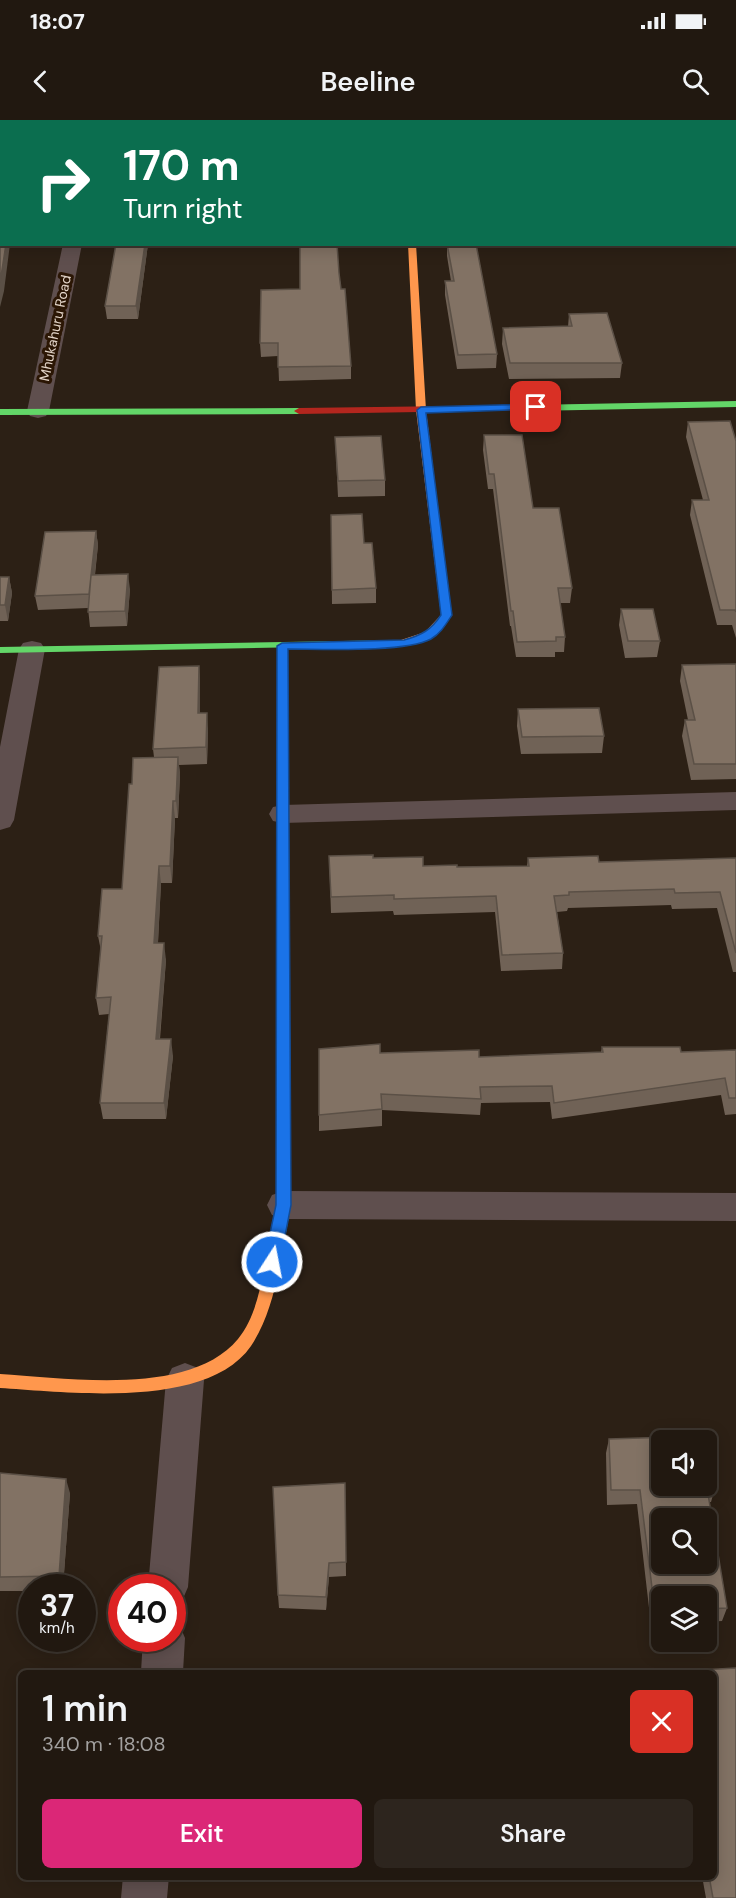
<!DOCTYPE html>
<meta charset="utf-8">
<style>
body{margin:0;font-family:"DM Sans",sans-serif;background:#2d251e;color:#f1f3f6;height:100vh;display:flex;flex-direction:column;font-size:22px;white-space:nowrap}
*{box-sizing:border-box;margin:0}
p{font-size:20px;color:#a2a09f}
.icon{flex:none;width:33px;height:33px;fill:none;stroke:currentColor;stroke-width:2;stroke-linecap:round;stroke-linejoin:round}
.map{position:relative;flex:1;overflow:hidden}
.drawer{position:absolute;left:18px;top:1550px;width:699px;height:210px;display:flex;flex-direction:column;background:#211810;border-radius:9px;box-shadow:0 3px 15px #0003,0 0 0 2px #3e3730}
.drawer>*{flex:none}
.hud{position:absolute;left:0px;top:0px;width:736px;height:126px;box-shadow:0 3px 15px #0003,0 0 0 2px #3e3730;background:#0b6e4f;color:#fff;overflow:hidden}
.tools{position:absolute;left:651px;top:1310px;display:grid;gap:12px}
.tools a{display:grid;place-items:center;width:66px;height:66px;border-radius:9px;background:#211810;box-shadow:0 3px 15px #0003,0 0 0 2px #3e3730;font-size:30px}
.speed{position:absolute;left:18px;top:1454px;display:flex;gap:12px;font-size:30px;font-weight:700;text-align:center}
.speed>*{display:grid;place-content:center;width:78px;height:78px;border-radius:50%;background:#211810;box-shadow:0 3px 15px #0003,0 0 0 2px #3e3730;line-height:1}
.speed small{font-size:15px;font-weight:400}
.speed .limit{border:9px solid #d22;background:#fff;color:#111}
.pin{position:absolute;display:grid;place-items:center;width:51px;height:51px;color:#fff;margin:-26px;border-radius:12px;box-shadow:0 3px 9px #0006}
.me{position:absolute;width:66px;margin:-33px;rotate:11deg;stroke-linejoin:round;filter:drop-shadow(0 0 4px #0008)}
.turn{display:flex;align-items:center;gap:21px;height:126px;padding:0 24px;font-size:27px}
.turn .icon{width:78px;height:78px;stroke-width:2.5}
.turn b{display:block;font-size:42px;line-height:51px}
.round{display:grid;place-items:center;flex:none;width:63px;height:63px;border-radius:9px;background:#2d251e}
.summary{display:flex;align-items:center;justify-content:space-between;height:102px;padding:0 24px}
h1{font-size:36px;font-weight:600;line-height:45px}
.cta{display:flex;gap:12px;margin-top:auto;padding:12px 24px}
.cta a{flex:1;height:69px;border-radius:9px;background:#db2777;color:#fff;font-size:24px;font-weight:600;line-height:69px;text-align:center}
.cta a+a{background:#2d251e;color:#f1f3f6}
.status{display:flex;justify-content:space-between;align-items:center;height:42px;padding:0 30px;background:#211810;direction:ltr}
.status svg{height:16px;fill:currentColor}
header{display:flex;justify-content:space-between;align-items:center;height:78px;padding:0 24px;background:#211810;font-size:27px;font-weight:600}
.map>svg:first-child{display:block}
.lines{fill:none;stroke-linecap:round;stroke-linejoin:round}
.street{fill:#5f4f4e;fill-rule:evenodd}
.fast{fill:#63d668;fill-rule:evenodd}
.slow{fill:#ff974d;fill-rule:evenodd}
.jam{fill:#b3261e;fill-rule:evenodd}
.wall{fill:#706256}
.shaded-wall{fill:#5b5046}
.building{fill:#827264;stroke:#5b5046;stroke-width:1.5;fill-rule:evenodd}
.route{fill:#1a73e8;stroke:#114b97;stroke-width:1.5}
.labels{text-anchor:middle;dominant-baseline:central;stroke-width:6;stroke-linejoin:round;paint-order:stroke}
.far-street-label{font-size:14px;fill:#e3d5c9;stroke:#2b1604}
</style>
<div class="status"><b>18:07</b><svg viewBox="0 0 49 12"><path d="M0 12V9h3v3zM5 12V6h3v6zM10 12V3h3v9zM15 12V0h3v12zM26 1h20v11H26zM47 4h2v5h-2z"/></svg></div>
<header><svg class="icon" aria-label="back" viewBox="0 0 24 24"><path d="M15 5l-7 7 7 7"/></svg>Beeline<svg class="icon" aria-label="search" viewBox="0 0 24 24"><circle cx="10" cy="10" r="6"/><path d="M15 15l6 6"/></svg></header>
<div class="map">
<svg width="736" height="1778" viewBox="0 0 736 1778">
<rect width="100%" height="100%" fill="#2c2015"/>
<g class="lines">
<!-- street -->
<path class="street" d="M394 0H412V2H395Z
M0 34H2V44H0Z
M63 124H82L49 291 46 296 38 298 30 296 27 291Z
M32 521 41 523 45 529 14 700 10 707 0 710V627L19 529 23 523Z
M736 672V690L283 703 273 701 269 694 273 687 283 685Z
M284 1071 736 1073V1101L284 1099 272 1095 267 1085 272 1075Z
M185 1243 198 1248 204 1260 188 1467 182 1481 172 1485V1467H148L166 1260 172 1248Z
M172 1501 179 1504 185 1518 183 1552H141L143 1518H172Z
M123 1756H169L167 1778H121Z"/>
<!-- fast -->
<path class="fast" d="M736 281V287L530 291 525 288 530 285Z
M0 289 299 288 304 291 299 294 0 295Z
M402 520 406 521V525L0 533V527Z
M283 725 289 729 291 1085 285 1118 282 1122 277 1124 272 1122 269 1118 277 1085V729Z"/>
<!-- slow -->
<path class="slow" d="M408 124H416L426 290 451 495 433 516 402 526 398 525V521L425 512 441 495 416 290Z
M277 1112 282 1114 285 1118C278 1155 272 1194 251 1226 207 1290 67 1272 0 1268V1254C68 1258 190 1277 238 1219 260 1192 263 1150 269 1118L272 1114Z"/>
<!-- jam -->
<path class="jam" d="M530 285 533 286V290L299 294 294 291 299 288Z
M282 523 287 526 289 729 283 733 277 729V526Z"/>
</g>
<!-- wall -->
<path class="wall" d="M148 124 138 199H107L105 186Z
M447 124H476L497 234 496 248 457 249 445 175V161H451L447 136Z
M339 153 351 246V259L279 261 278 236 261 237 260 223 300 169Z
M569 194 622 243 620 258 509 259 502 224 503 208 568 207Z
M688 302 736 321V518L732 505H717L690 395 692 380H703L686 317Z
M484 315 533 388 572 468 570 483H560L565 517 564 532H555V537H516L511 506H510L493 369H488L483 330Z
M335 317 385 360V376L338 377Z
M331 395 364 423 376 468V483L332 484Z
M96 411 98 425 95 455 130 469 127 506 90 507 88 488 38 490 35 476Z
M0 457H9L12 473 8 501H0Z
M621 489 660 521 657 537 625 538 619 505Z
M736 544V659L691 660 682 616 685 600H688L680 561 682 545Z
M199 546 200 563V593L208 609 207 644 179 645 180 654 178 698H175L172 763H161L158 823 166 840 160 919 173 936 166 999H103L100 983 109 894 99 895 96 878 101 831 98 816 122 769 132 664 154 637 153 629Z
M518 589 604 616 602 633 521 634 517 606Z
M329 736 373 738 423 746 457 747 527 746 528 738 599 742 736 738V852H733L717 788 672 789 671 785 568 788 567 791 557 792 563 833 562 849 501 851 495 792 394 795 393 791 331 793Z
M602 927 681 932 736 930V994L725 995 721 975 552 999 550 982 481 983 480 995 382 990V1006L319 1011V995L380 933 479 937 601 932Z
M609 1319 715 1368 711 1382H709L727 1488 722 1501 706 1502V1476H662V1505H651L637 1384 607 1385 606 1333Z
M0 1353 70 1373 63 1467H32V1471H0Z
M345 1363 346 1456 329 1457 326 1490 279 1488 278 1475Z
M736 1548V1778H706L702 1756H714V1552H682L683 1551Z"/>
<!-- shaded-wall -->
<path class="shaded-wall" d="M6 124H10L4 171 0 187V163Z
M145 124H148L138 199 136 186Z
M96 411 98 425 91 488 89 474Z
M128 454 130 469 127 506 125 491Z
M9 457 12 473 8 501 5 485Z
M199 546 200 563V610L198 593Z
M207 593 208 609 207 644 206 627Z
M178 637 180 654 178 698 176 681Z
M173 681 175 698 172 763 170 746Z
M159 746 161 763 157 840 154 823Z
M164 823 166 840 158 936 156 919Z
M171 919 173 936 166 999 164 983Z
M66 1359 70 1373 63 1467H62L59 1456Z
M329 1443V1457L326 1490V1477Z"/>
<!-- building -->
<path class="building" d="M73 0H362V1L73 2Z
M0 40H2V124H6L0 163Z
M116 124H145L136 186H105Z
M300 124H337L339 153 341 169H345L351 246 278 247V223H260L261 170 300 169Z
M447 124H476L497 234 458 235 445 161H454Z
M607 193 622 243H510L503 208 572 206 569 194Z
M730 301 736 321V492L735 490H720L692 380H709L688 302Z
M484 315H522L533 388H559L572 468H558L565 517H556V521L517 522 513 491H511L494 354H489Z
M381 316 385 360 338 361 335 317Z
M362 394 364 423H372L376 468 332 470 331 395Z
M96 411 89 474 35 476 45 412Z
M128 454 125 491 88 492 91 455Z
M0 457H9L5 485H0Z
M621 489H653L660 521H628Z
M736 544V644H694L685 600H695L682 545Z
M199 546 198 593H207L206 627 153 629 159 547Z
M599 588 604 616 522 617 518 589Z
M178 637 176 681H173L170 746H159L154 823H164L156 919H171L164 983H100L111 877 96 878 102 816H98L102 769H122L129 664H132L133 638Z
M373 735V738L423 737V746L457 745V747L529 746 528 738 598 736 599 742 736 738V833L720 772 675 773 674 769 569 772V775L554 776 563 833 502 835 496 776 394 779V775L331 777 329 736Z
M380 924V933L479 930V937L603 932 602 927H680L681 932 736 930V978H729L725 958 554 983 552 966 480 967 481 979 381 974 382 989 319 995V929Z
M705 1316 706 1320H662V1365H706V1322L715 1368H707L727 1488 706 1489V1476H662V1491L655 1492 640 1370H611L609 1319ZM662 1398H706V1443H662Z
M0 1353 66 1359 59 1456 0 1457Z
M345 1363 346 1442 329 1443 326 1477 278 1475 273 1367Z
M736 1548V1778H713L709 1756H714V1552H683V1551Z"/>
<!-- route -->
<path class="route" d="M536 284 539 285V289L426 293 452 495C446 504 441 513 431 519 405 533 320 529 288 529L291 1085 280 1142 277 1147 272 1149 266 1147 264 1142 276 1085 277 526 282 523 404 520C422 515 431 510 441 495L417 290 421 287Z"/>
<g class="labels">
<!-- far-street labels -->
<g class="far-street-label">
<text transform="translate(55 208) rotate(-78)">Mhukahuru Road</text>
</g>
</g>
</svg>
<div class="tools">
<a><svg class="icon" aria-label="sound" viewBox="0 0 24 24"><path d="M4 9h4l5-4v14l-5-4H4zM17 9q2 3 0 6"/></svg></a>
<a><svg class="icon" aria-label="search" viewBox="0 0 24 24"><circle cx="10" cy="10" r="6"/><path d="M15 15l6 6"/></svg></a>
<a><svg class="icon" aria-label="layers" viewBox="0 0 24 24"><path d="M12 4l9 5-9 5-9-5zM3 14l9 5 9-5"/></svg></a>
</div>
<div class="speed"><div>37<small>km/h</small></div><div class="limit">40</div></div>
<div class="pin" style="left:536px;top:287px;background:#d93025"><svg class="icon" aria-label="arrive" viewBox="0 0 24 24"><path d="M6 21V4h12l-3 4 3 4H6"/></svg></div>
<svg class="me" style="left:272px;top:1142px" viewBox="-20 -20 40 40"><circle r="17" fill="#1a73e8" stroke="#fff" stroke-width="3"/><path d="M0-11L8 9 0 5-8 9z" fill="#fff"/></svg>
<div class="hud">
<div class="turn"><svg class="icon" aria-label="right" viewBox="0 0 24 24"><path d="M7 20v-9h11M14 6l5 5-5 5"/></svg><div><b>170 m</b>Turn right</div></div>
</div>
<section class="drawer">
<div class="summary"><div><h1>1 min</h1><p>340 m · 18:08</p></div><a class="round" style="background:#d93025;color:#fff"><svg class="icon" aria-label="close" viewBox="0 0 24 24"><path d="M6 6l12 12M18 6L6 18"/></svg></a></div>
<div class="cta"><a>Exit</a><a>Share</a></div>
</section>
</div>
